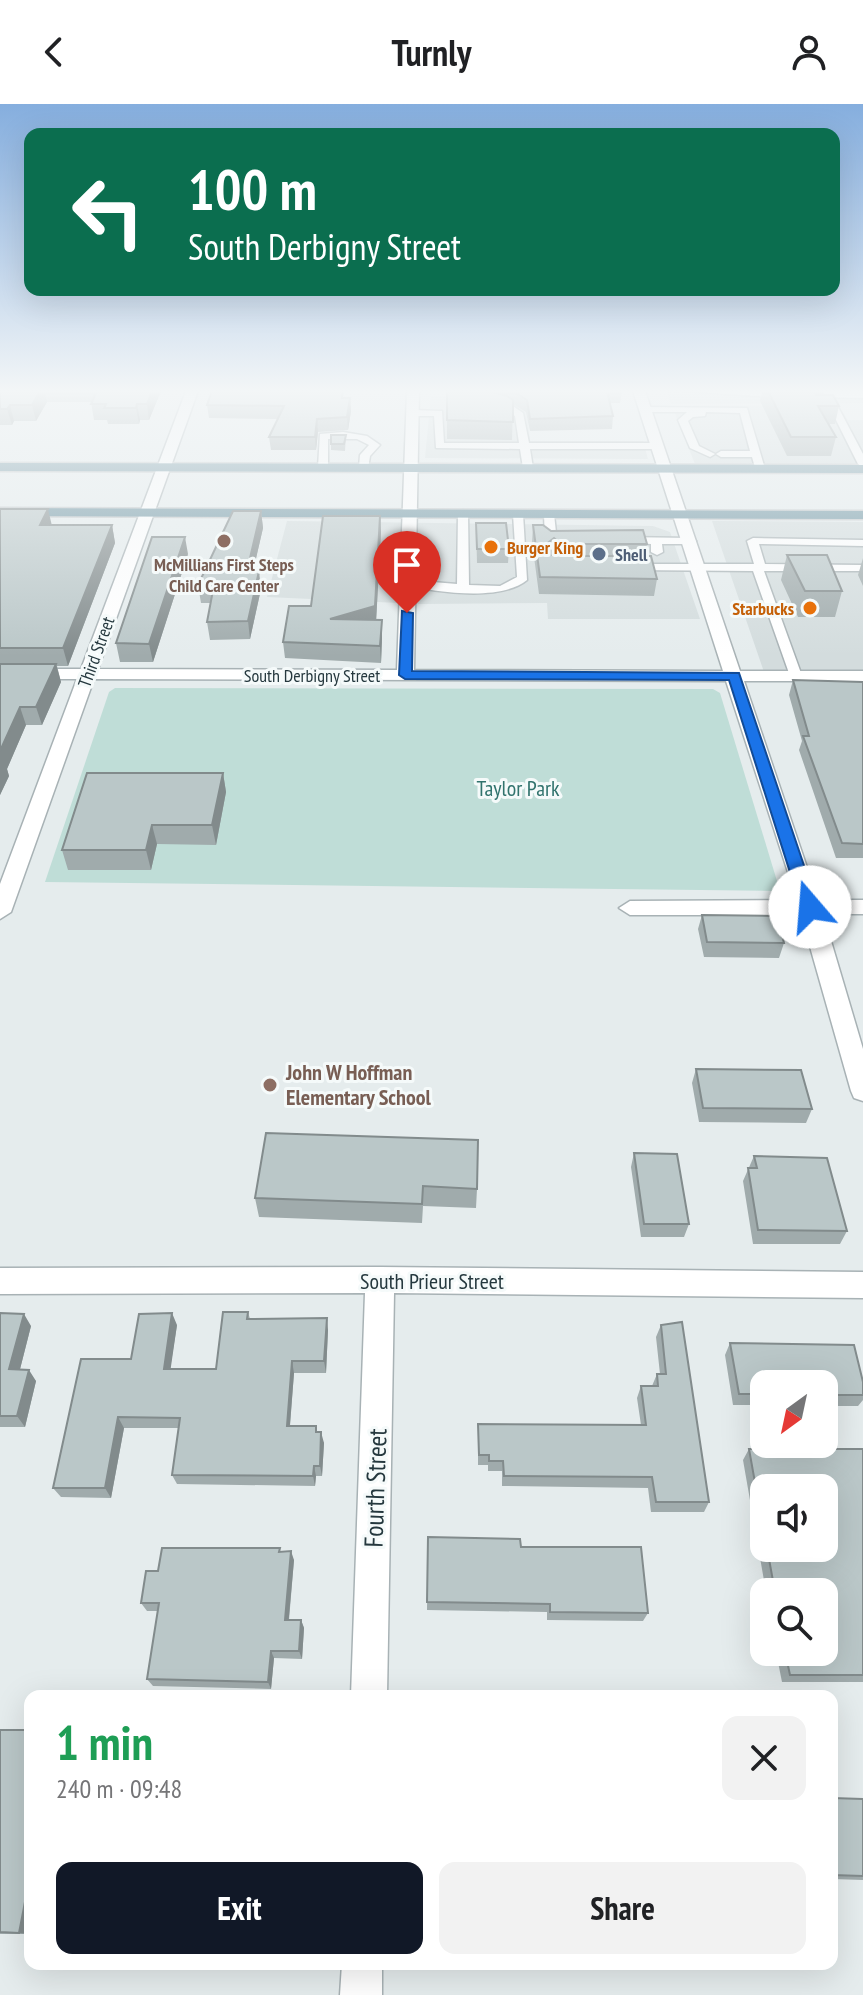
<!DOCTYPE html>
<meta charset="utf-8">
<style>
body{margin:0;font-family:"PT Sans Narrow",sans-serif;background:#f2f2f2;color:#202124;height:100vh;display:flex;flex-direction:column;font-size:30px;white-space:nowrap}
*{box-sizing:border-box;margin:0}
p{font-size:26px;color:#757577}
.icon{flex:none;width:44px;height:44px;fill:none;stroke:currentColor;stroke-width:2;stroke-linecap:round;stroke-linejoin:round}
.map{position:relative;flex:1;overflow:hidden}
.panel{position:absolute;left:24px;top:1586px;width:814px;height:280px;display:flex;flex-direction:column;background:#fff;border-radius:16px;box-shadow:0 8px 32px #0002}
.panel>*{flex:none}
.hud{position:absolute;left:24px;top:24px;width:816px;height:168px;border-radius:16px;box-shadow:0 8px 32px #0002;background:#0b6e4f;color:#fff;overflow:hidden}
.needle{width:52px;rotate:213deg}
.fabs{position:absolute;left:750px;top:1266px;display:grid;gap:16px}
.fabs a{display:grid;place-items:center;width:88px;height:88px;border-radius:16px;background:#fff;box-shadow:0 8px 32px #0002;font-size:40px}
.pin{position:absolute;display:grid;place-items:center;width:68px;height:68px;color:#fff;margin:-82px -34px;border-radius:50% 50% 50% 0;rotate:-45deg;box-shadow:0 0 8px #0007}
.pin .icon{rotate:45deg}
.me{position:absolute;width:88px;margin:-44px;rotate:342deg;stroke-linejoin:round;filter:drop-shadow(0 0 6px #0008)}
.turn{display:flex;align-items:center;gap:28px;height:168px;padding:0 32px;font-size:36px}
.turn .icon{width:104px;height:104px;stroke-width:2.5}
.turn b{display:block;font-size:56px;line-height:68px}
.round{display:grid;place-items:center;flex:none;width:84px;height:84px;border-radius:16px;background:#f2f2f2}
.overview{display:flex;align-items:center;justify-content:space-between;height:136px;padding:0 32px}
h1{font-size:48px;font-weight:800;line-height:60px;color:#1e9e55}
.button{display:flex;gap:16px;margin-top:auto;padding:16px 32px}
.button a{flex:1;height:92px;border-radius:16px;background:#111827;color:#fff;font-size:32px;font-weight:800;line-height:92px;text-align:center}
.button a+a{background:#f2f2f2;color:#202124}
header{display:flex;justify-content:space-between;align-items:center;height:104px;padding:0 32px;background:#fff;font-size:36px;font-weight:800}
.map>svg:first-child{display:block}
.built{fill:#d3dcdd}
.green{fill:#bfddd7}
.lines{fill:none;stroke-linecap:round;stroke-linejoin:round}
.lane-casing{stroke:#a8b2b5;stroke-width:3}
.street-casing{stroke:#a8b2b5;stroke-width:3}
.primary-casing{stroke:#c2c7c9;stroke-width:3}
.lane{fill:#fff;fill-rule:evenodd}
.street{fill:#fff;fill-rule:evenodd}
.primary{fill:#6b92a0;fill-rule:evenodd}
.wall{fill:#a0abac;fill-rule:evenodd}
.shaded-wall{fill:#828b8c}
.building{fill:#bac7c8;stroke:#828b8c;stroke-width:2}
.route{fill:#1a73e8;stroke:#114b97;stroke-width:2}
.education-dot{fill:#8d6e63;stroke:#f5fafa;stroke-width:3}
.food-dot{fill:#e8710a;stroke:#f5fafa;stroke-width:3}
.service-dot{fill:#5c6f8a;stroke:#f5fafa;stroke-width:3}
.labels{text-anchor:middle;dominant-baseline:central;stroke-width:6;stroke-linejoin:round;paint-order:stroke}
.far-food-label{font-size:18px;font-weight:bold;fill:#c56008;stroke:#f5fafa;text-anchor:start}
.far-service-label{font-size:18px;font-weight:bold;fill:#4e5e75;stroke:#f5fafa;text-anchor:start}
.far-education-label{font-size:18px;font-weight:bold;fill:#785e54;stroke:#f5fafa}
.far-street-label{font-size:18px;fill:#25383e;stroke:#f5fafa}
.park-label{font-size:22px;fill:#31736d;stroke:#f5fafa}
.education-label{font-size:22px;font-weight:bold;fill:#785e54;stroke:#f5fafa;text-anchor:start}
.street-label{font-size:22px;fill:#25383e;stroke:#f5fafa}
.near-street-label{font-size:26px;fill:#25383e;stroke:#f5fafa}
</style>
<header><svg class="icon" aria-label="back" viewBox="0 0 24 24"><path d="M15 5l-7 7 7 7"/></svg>Turnly<svg class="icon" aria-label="person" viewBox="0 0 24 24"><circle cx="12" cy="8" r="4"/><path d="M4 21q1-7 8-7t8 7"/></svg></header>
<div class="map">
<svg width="863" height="1891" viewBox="0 0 863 1891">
<rect width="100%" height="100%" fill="#e5eced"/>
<!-- built -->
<path class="built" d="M667 287H863V299L671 300Z
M431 292 526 295 530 337H643L648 355 425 354Z
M838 301 848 316H863V360H695L672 302Z
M287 417 653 422 670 428 700 515H548L547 499 421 500 267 493Z
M712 417 863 418V567L764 568Z"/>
<!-- green -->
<path class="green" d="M115 584 713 585 720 589 780 787 45 778 109 588Z"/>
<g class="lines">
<defs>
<path id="lane" d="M684 287H764L789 291 784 294Z
M810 288H863V294L807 293Z
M492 296 507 298 523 309 529 339H657L662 342 657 345H530L533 364 528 367 523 364 520 345 436 344 434 312H412L407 309 412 306 442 307 444 339H519L515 312 502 303 489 301Z
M817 301H837L863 350V363L858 360 831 306 817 305Z
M641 303 747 304 765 365 756 367 752 353H721L716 350 721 347H750L740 309 706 308 705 312 693 313 688 317 699 342 715 350 710 353 690 344 678 316 687 308H644Z
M343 328 367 332 380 341 370 352 368 365 359 363 360 351 369 341 357 335H328V363L323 366 318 363 320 330Z
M463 406 468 409 469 481 500 482 517 473 513 410 518 407 523 410 527 476C500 498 437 488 404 481V477L408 476 457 480 458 409Z
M549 407 554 410 557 438 551 441 545 438 544 410Z
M622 433 690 434 696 437 690 440H662L663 448 657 451 651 448V440L618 438 616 436Z
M753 434 863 436V442L759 440 765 460 863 461V467H764L802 572 801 575 790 572 753 467 630 466 624 463 630 460H754L747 437Z"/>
<path id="street" d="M186 287H198L98 565 397 566 407 287H419L414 566 723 567 633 287H645L740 567H863V577H744L818 796H863V810H823L863 945V997L854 994 851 987 801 811H630L619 804 630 797 797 796 726 577 94 575 11 808 0 815V780L77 575H0V565H81Z
M380 1163 863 1168V1194L394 1189 387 1592H351L365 1189 0 1190V1164Z
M342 1860H382V1891H340Z"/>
<path id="primary" d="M0 359 863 361V369L0 367Z
M0 404 863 407V415L0 412Z"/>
</defs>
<!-- lane casing -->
<use href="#lane" class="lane-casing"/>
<!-- street casing -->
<use href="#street" class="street-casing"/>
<!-- primary casing -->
<use href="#primary" class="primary-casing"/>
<!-- lane -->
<use href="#lane" class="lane"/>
<!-- street -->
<use href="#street" class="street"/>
<!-- primary -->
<use href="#primary" class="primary"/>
</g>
<!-- wall -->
<path class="wall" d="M0 287H161L149 316H140L139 320H108L107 316H94L91 298H47L36 317H14L12 321H0Z
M446 287H622L620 299H610L613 312 612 325 530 327 526 308 513 300 512 336 447 335V294Z
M762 287H824L823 291 839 302 835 320H828L836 333 831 352H787L760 297Z
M350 294 351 307 348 326 318 328 316 346H271L269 333 278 315 209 314 207 301Z
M331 331H346L345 347 331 346Z
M0 405 52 421H112L115 439 68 562H57L61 578 42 621H26L7 665 9 672 0 691Z
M261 407 263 424 253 467 261 485 250 535 210 536 207 518 211 499H201L198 481Z
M380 412 381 428 376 516 382 533 381 559 285 554 283 538Z
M476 419 509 445 508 459H477Z
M533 421 551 427 647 440 645 452 657 475 654 492 539 490 532 438Z
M188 450 153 558H120L116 539Z
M787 451 842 487 835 513H798L781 476Z
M863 454V482L858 471Z
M793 576 863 578V754H836L799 646 802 637 789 591Z
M223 669 226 688 216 741 157 740 151 766H68L62 746Z
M702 811 784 839 779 854 704 853 698 825Z
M696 965 812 1005 806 1019 699 1018 692 979Z
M266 1029 477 1085 476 1104 423 1102 422 1119 259 1113 255 1094Z
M634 1049 689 1120 684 1133H641L631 1063Z
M754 1052 847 1127 840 1140H753L743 1077Z
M248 1208 250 1215 328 1226 326 1269H294L290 1322H316L317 1328 324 1339 322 1372H316L315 1382 177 1380 172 1371 179 1324H124L111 1394 61 1393 53 1384 131 1255 177 1221 170 1265H216Z
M0 1209 31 1222 20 1265 36 1277 25 1323H0Z
M661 1221 709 1398 704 1408H651L648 1384 502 1382V1367H488V1361H478V1320L641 1321 637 1294 641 1282H652L657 1270H660L656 1233Z
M730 1239 863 1278V1296L858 1302H824V1280H764V1301H733L725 1251Z
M749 1345H863V1578H782L776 1548H824V1488H766L743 1356ZM764 1384 824 1444H764Z
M428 1433 521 1443 648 1509 643 1517 547 1516V1508L427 1506Z
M281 1448 294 1456 289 1516H301L304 1524 302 1555 274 1554 271 1585 153 1582 147 1575 158 1507H147L141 1499 158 1467Z
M0 1626H30V1830H0Z
M832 1694 863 1695V1776L832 1775Z"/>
<!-- shaded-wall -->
<path class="shaded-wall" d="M40 287H44L47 298 36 317 32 301Z
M152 287H161L149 316 147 300Z
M809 287H824L822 297Z
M350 294 351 307 348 326 347 313Z
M137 300 140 316 139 320 136 304Z
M10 301 14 317 12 321 7 305Z
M317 315 318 328 316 346 315 333Z
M48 405 52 422 40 421Z
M261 407 263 424 249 485 247 467Z
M380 412 381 428 376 519 330 515Z
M112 421 115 439 68 562 63 544Z
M185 433 188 450 153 558 149 540Z
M554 434 552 451 543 458 545 441Z
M259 467 261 485 250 535 248 517Z
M382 516V533L381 559 380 542Z
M56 560 61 578 42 621 36 603Z
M20 603 26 621 7 665 9 672 0 691V647Z
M223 669 226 688 216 741 212 721Z
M152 721 157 740 151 766 146 746Z
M172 1209 177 1221 169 1276 164 1265Z
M24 1210 31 1222 17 1277 9 1265Z
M327 1214 328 1226 326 1269 324 1257Z
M292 1257 294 1269 289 1332 287 1322Z
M29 1266 36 1277 25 1323 17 1312Z
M118 1313 124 1324 111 1394 105 1384Z
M321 1328 324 1339 322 1372 320 1362Z
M314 1362 316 1372 315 1382 313 1372Z
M291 1447 294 1456 288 1523 285 1516Z
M301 1516 304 1524 302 1555 299 1547Z
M271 1547 274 1554 271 1585 268 1578Z
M30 1772V1830L19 1829Z"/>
<!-- building -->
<path class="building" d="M0 287H40L32 301H10L7 305H0Z
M97 287H152L147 300H137L136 304H104L106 300H91Z
M212 287H343L342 294H350L347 313 317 315 315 333H269L284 302 207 301Z
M447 287H489L507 292 513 296V318L447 316Z
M513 287H607L613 312 530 315 527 296Z
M768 287H814L816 291H833L839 302H818L836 333H791Z
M331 331H346L344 340H331Z
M0 405H48L40 421H112L63 544H0Z
M233 407H261L247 467H259L248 517 207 518 214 481H198Z
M323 412H380L375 502 330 515 382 516 380 542 283 538 289 502H311Z
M476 419H506L509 445H477Z
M533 421H543L551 427 643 426 647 440H561L554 434 545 441 548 449 554 452H651L657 475 540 473Z
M152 433H185L149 540 116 539Z
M787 451H827L842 487H805Z
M0 560H56L36 603H20L0 647Z
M793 576 863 578V740L842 739 803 632H809Z
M87 669H223L212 721H152L146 746H62Z
M702 811 777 812 784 839 707 838Z
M696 965 801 966 812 1005 703 1004Z
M266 1029 478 1036 477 1085 423 1082 422 1100 255 1094Z
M634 1049 677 1050 689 1120H644Z
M754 1052 827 1054 847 1127 758 1126 748 1064H757Z
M223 1208H248L247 1215 327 1214 324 1257H292L287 1322H316V1328H321L320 1362H314L313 1372 172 1371 180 1314 118 1313 105 1384H53L81 1255H131L139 1210 172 1209 164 1265H216Z
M0 1209 24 1210 9 1265 29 1266 17 1312H0Z
M682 1218 709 1398H656L652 1373 504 1372 503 1357H489V1351H479L478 1320 646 1321 641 1282H658L657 1270H666L661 1221Z
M730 1239 854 1241 863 1278V1291H824V1280H764V1290H739Z
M749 1345H863V1571H790L785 1548H824V1488H775L767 1444H824V1384H764V1429Z
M428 1433 520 1435 521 1443H641L648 1509 550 1508V1500L427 1498Z
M162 1444H280L279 1448 291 1447 285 1516H301L299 1547H271L268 1578 147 1575 159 1499H141L146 1467H158Z
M494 1589 598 1590V1592H494Z
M0 1626H30V1772L19 1829 0 1828Z
M832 1694 863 1695V1772L832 1771Z"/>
<!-- sky -->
<linearGradient id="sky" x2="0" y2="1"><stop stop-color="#85aede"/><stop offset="0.52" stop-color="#f3f6f7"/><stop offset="1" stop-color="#f3f6f7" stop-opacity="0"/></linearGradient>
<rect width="863" height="552" fill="url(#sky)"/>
<!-- route -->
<path class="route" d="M402 507 413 509 412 567 739 569 818 803 815 807 810 809 801 803 729 576 405 575 399 571Z"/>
<!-- markers -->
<g class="education-dot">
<circle cx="224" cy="437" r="8"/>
<circle cx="270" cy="981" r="8"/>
</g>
<g class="food-dot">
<circle cx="491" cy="443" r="8"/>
<circle cx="810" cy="504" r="8"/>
</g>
<circle class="service-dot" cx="599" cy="450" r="8"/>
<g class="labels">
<!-- far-food labels -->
<g class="far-food-label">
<text x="507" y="443">Burger King</text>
<text x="794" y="504" text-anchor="end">Starbucks</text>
</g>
<!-- far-service labels -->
<g class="far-service-label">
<text x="615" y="450">Shell</text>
</g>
<!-- far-education labels -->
<g class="far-education-label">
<text x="224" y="460">McMillians First Steps<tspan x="224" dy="21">Child Care Center</tspan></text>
</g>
<!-- far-street labels -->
<g class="far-street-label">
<text transform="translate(96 548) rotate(-70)">Third Street</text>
<text x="312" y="571">South Derbigny Street</text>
</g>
<!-- park labels -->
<g class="park-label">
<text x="518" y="684">Taylor Park</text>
</g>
<!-- education labels -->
<g class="education-label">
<text x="286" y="968">John W Hoffman<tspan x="286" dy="25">Elementary School</tspan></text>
</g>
<!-- street labels -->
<g class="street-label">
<text x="432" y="1177">South Prieur Street</text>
</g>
<!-- near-street labels -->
<g class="near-street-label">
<text transform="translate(375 1384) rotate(-88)">Fourth Street</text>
</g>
</g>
</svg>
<div class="fabs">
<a><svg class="needle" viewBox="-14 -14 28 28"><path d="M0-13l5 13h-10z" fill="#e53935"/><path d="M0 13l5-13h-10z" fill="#757577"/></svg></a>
<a><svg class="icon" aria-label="sound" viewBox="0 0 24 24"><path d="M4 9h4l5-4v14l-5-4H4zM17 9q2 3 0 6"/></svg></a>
<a><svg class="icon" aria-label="search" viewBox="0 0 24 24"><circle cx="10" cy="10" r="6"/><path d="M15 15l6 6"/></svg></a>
</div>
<div class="pin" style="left:407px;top:509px;background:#d93025"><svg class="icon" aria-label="arrive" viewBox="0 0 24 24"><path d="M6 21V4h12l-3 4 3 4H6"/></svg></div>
<svg class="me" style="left:810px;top:803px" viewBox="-20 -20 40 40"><circle r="19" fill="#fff"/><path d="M0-13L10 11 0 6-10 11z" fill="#1a73e8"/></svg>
<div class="hud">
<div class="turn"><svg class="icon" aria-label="left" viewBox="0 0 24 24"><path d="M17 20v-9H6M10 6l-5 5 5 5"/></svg><div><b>100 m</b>South Derbigny Street</div></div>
</div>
<section class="panel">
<div class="overview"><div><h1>1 min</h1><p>240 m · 09:48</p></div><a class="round"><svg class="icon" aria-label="close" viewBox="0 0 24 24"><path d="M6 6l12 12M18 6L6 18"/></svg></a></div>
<div class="button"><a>Exit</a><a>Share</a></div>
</section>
</div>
